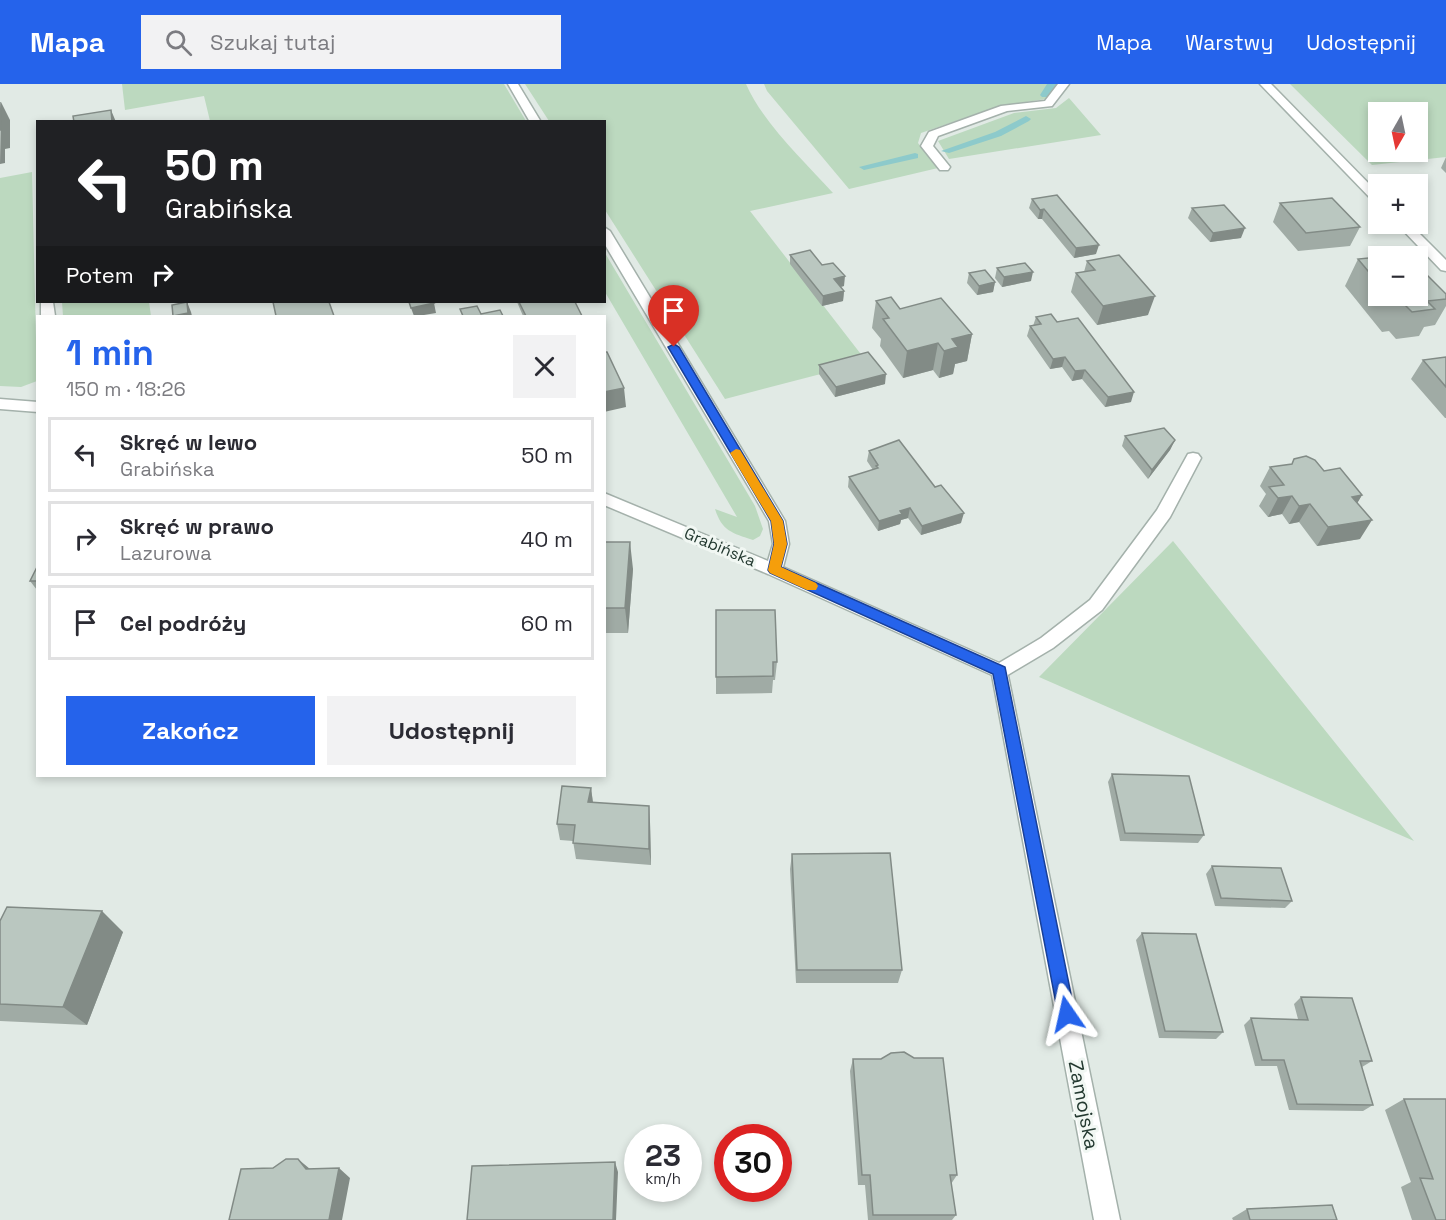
<!DOCTYPE html>
<html lang="pl">
<meta charset="utf-8">
<style>
body{margin:0;font-family:"Space Grotesk",sans-serif;background:#f2f2f3;color:#2b2b33;height:100vh;display:flex;flex-direction:column;font-size:22px;white-space:nowrap}
*{box-sizing:border-box;margin:0}
p{font-size:20px;color:#7c7c81}
.icon{flex:none;width:33px;height:33px;fill:none;stroke:currentColor;stroke-width:2;stroke-linecap:round;stroke-linejoin:round}
.map{position:relative;flex:1;overflow:hidden}
.side{position:absolute;left:36px;top:231px;width:570px;height:462px;display:flex;flex-direction:column;background:#fff;border-radius:0px;box-shadow:0 3px 9px #0003}
.side>*{flex:none}
.hud{position:absolute;left:36px;top:36px;width:570px;height:183px;border-radius:0px;box-shadow:0 3px 9px #0003;background:#202124;color:#fff;overflow:hidden}
.needle{width:39px;rotate:189deg}
.fabs{position:absolute;left:1368px;top:18px;display:grid;gap:12px}
.fabs a{display:grid;place-items:center;width:60px;height:60px;border-radius:0px;background:#fff;box-shadow:0 3px 9px #0003;font-size:30px}
.speed{position:absolute;left:624px;top:1040px;display:flex;gap:12px;font-size:30px;font-weight:700;text-align:center}
.speed>*{display:grid;place-content:center;width:78px;height:78px;border-radius:50%;background:#fff;box-shadow:0 3px 9px #0003;line-height:1}
.speed small{font-size:15px;font-weight:400}
.speed .limit{border:9px solid #d22;background:#fff;color:#111}
.pin{position:absolute;display:grid;place-items:center;width:51px;height:51px;color:#fff;margin:-62px -26px;border-radius:50% 50% 50% 0;rotate:-45deg;box-shadow:0 0 6px #0007}
.pin .icon{rotate:45deg}
.me{position:absolute;width:66px;margin:-33px;rotate:349deg;stroke-linejoin:round;filter:drop-shadow(0 0 4px #0008)}
.turn{display:flex;align-items:center;gap:21px;height:126px;padding:0 30px;font-size:27px}
.turn .icon{width:78px;height:78px;stroke-width:2.5}
.turn b{display:block;font-size:42px;line-height:51px}
.then{display:flex;align-items:center;height:57px;padding:0 30px;background:#0003;gap:12px;font-size:22px}
.round{display:grid;place-items:center;flex:none;width:63px;height:63px;border-radius:0px;background:#f2f2f3}
.summary{display:flex;align-items:center;justify-content:space-between;height:102px;padding:0 30px}
h1{font-size:36px;font-weight:700;line-height:45px;color:#2563eb}
.action{display:flex;gap:12px;margin-top:auto;padding:12px 30px}
.action a{flex:1;height:69px;border-radius:0px;background:#2563eb;color:#fff;font-size:24px;font-weight:700;line-height:69px;text-align:center}
.action a+a{background:#f2f2f3;color:#2b2b33}
ul{padding:0;list-style:none}
li{display:flex;align-items:center;gap:18px;height:75px;margin:0 12px 9px;padding:0 18px;border:3px solid #e1e1e2;border-radius:0px}
li div{flex:1}
li b{display:block;font-size:22px}
li em{font-style:normal}
header{display:flex;align-items:center;gap:36px;box-sizing:border-box;height:84px;padding:0 30px;background:#2563eb;color:#fff}
header strong{font-size:28px}
nav{display:flex;gap:33px;margin-inline-start:auto;font-size:21px}
.search{width:420px;height:54px;background:#f2f2f3;display:flex;align-items:center;gap:15px;box-sizing:border-box;padding:0 21px;border-radius:0px;color:#7c7c81;font-size:22px}
.map>svg:first-child{display:block}
.green{fill:#bcd9bf;fill-rule:evenodd}
.lines{fill:none;stroke-linecap:round;stroke-linejoin:round}
.stream{fill:#8dcacb;fill-rule:evenodd}
.lane-casing{stroke:#a4b1ab;stroke-width:3}
.street-casing{stroke:#a4b1ab;stroke-width:3}
.lane{fill:#fff;fill-rule:evenodd}
.street{fill:#fff;fill-rule:evenodd}
.wall{fill:#a0aba5}
.shaded-wall{fill:#828b86}
.building{fill:#bac7c0;stroke:#828b86;stroke-width:1.5}
.route{fill:#2563eb;stroke:#184099;stroke-width:1.5}
.slow{fill:#f59e0b}
.labels{text-anchor:middle;dominant-baseline:central;stroke-width:6;stroke-linejoin:round;paint-order:stroke}
.street-label{font-size:16px;fill:#233930;stroke:#f1f7f3}
.near-street-label{font-size:20px;fill:#233930;stroke:#f1f7f3}
</style>
<header>
<strong>Mapa</strong>
<div class="search"><svg class="icon" aria-label="search" viewBox="0 0 24 24"><circle cx="10" cy="10" r="6"/><path d="M15 15l6 6"/></svg>Szukaj tutaj</div>
<nav><a>Mapa</a><a>Warstwy</a><a>Udostępnij</a></nav>
</header>
<div class="map">
<svg width="1446" height="1136" viewBox="0 0 1446 1136">
<rect width="100%" height="100%" fill="#e1eae5"/>
<!-- green -->
<path class="green" d="M122 0H504L526 37H210L204 12 125 26Z
M525 0H746C763 39 804 77 833 109L750 127 867 278 725 315 605 126 604 38 549 37Z
M764 0H1056L1046 15 999 22 921 49 918 59 938 84 849 105 767 7Z
M1290 0H1446V73L1372 81ZM1378 28H1418V68H1378Z
M1069 14 1101 51 949 75 938 57 1014 29 1056 24Z
M32 88 37 297 21 303 0 302V94Z
M605 169 755 422 763 445 760 452 753 456C732 449 722 447 715 425L737 433 605 208Z
M62 218H149L151 232H63Z
M1173 457 1414 757 1039 593Z"/>
<g class="lines">
<!-- stream -->
<path class="stream" d="M1047 0H1057L1048 13H1042L1040 11Z
M1026 32 1031 35 1029 37 1001 52 949 69 941 67 995 48Z
M915 69 918 70V74L864 86 859 83Z"/>
<defs>
<path id="lane" d="M1058 0H1069L1052 22 1007 27 938 52 933 62 950 83 948 86H940L921 62 929 48 1001 22 1045 17Z
M41 218H53L55 232H41Z
M1193 369 1198 370 1201 374 1170 433 1102 526 1053 564 1006 592 1000 594 994 592 991 587 994 582 1041 554 1090 516 1157 426 1188 370Z"/>
<path id="street" d="M508 0H518L541 38H530Z
M1260 0H1271L1378 109V119L1374 118Z
M1397 140H1410L1446 176V187L1441 186Z
M604 143 610 147 785 437 789 460 783 483 1006 582 1120 1136H1094L992 591 768 490 604 421V409L768 477 773 460 769 437 604 159Z
M0 315 38 318V328L0 325Z"/>
</defs>
<!-- lane casing -->
<use href="#lane" class="lane-casing"/>
<!-- street casing -->
<use href="#street" class="street-casing"/>
<!-- lane -->
<use href="#lane" class="lane"/>
<!-- street -->
<use href="#street" class="street"/>
</g>
<!-- wall -->
<path class="wall" d="M1446 73V89L1441 84Z
M1032 115 1096 170 1074 174 1042 135H1038L1029 124Z
M1280 119 1360 143 1350 162 1298 167 1273 138Z
M1192 124 1241 154 1210 158 1188 134Z
M790 171 822 181 844 202 840 203 844 207 843 217 822 222 790 180Z
M1378 173V212H1418L1446 210V222L1435 241 1424 243 1419 252 1396 255 1389 247 1382 248 1345 202 1358 175Z
M1087 177 1148 231 1097 241 1071 208 1076 189 1084 188Z
M997 184 1031 197 1002 203 995 194Z
M969 189 995 198 993 208 977 211 967 199Z
M876 217 900 225 972 250 967 277 955 280 953 290 939 294 933 286 903 294 880 262 881 255 872 244Z
M517 218H575L582 232H523Z
M1036 233 1057 238 1131 318 1105 323 1082 295 1072 297 1062 283 1050 285 1027 252 1030 242H1033Z
M1446 273V334H1445L1411 295 1423 276Z
M819 281 885 300 835 313 819 290Z
M1125 352 1175 356 1170 366 1148 395 1122 362Z
M869 367 961 439 921 451 908 434 901 436 900 440 878 447 848 403 849 393 873 386 867 377Z
M1270 383 1324 387 1362 411 1357 419 1360 455 1317 462 1299 438 1289 440 1282 430 1268 433 1259 422 1266 410 1260 402Z
M604 458 633 485 628 549H604Z
M38 481V506H37L30 497Z
M716 526 777 578 775 596H773L772 609 716 610Z
M1112 690 1204 751 1198 759 1120 757 1108 698Z
M591 704 593 718 650 738 651 781 576 775 573 757 560 756 557 740Z
M792 770 902 886 898 899H796L790 785Z
M1212 782 1292 817 1285 824 1215 822 1206 790Z
M0 837 123 848 87 941 0 937Z
M1142 849 1223 948 1216 955 1159 954 1136 856Z
M1301 913 1372 977 1362 983 1373 1021 1363 1027 1289 1026 1277 982H1255L1244 941 1251 934 1298 935 1294 920Z
M853 975H881L957 1091 951 1100 956 1131 952 1136H868L865 1101H858L850 987Z
M1404 1015H1446V1136H1412L1401 1103 1411 1098 1385 1026Z
M1247 1125 1337 1136H1233L1232 1134Z"/>
<!-- shaded-wall -->
<path class="shaded-wall" d="M1 18 10 36V64L5 65V79L0 80Z
M111 26 116 38H112Z
M1044 125 1042 135H1038L1040 126Z
M1245 144 1241 154 1210 158 1213 149Z
M1099 161 1096 170 1074 174 1076 164Z
M1033 188 1031 197 1002 203 1004 193Z
M845 192 844 202 833 205 834 195Z
M995 198 993 208 977 211 979 202Z
M844 207 843 217 822 222 823 212Z
M1155 212 1148 231 1097 241 1103 222Z
M187 218 191 228 192 232H173Z
M434 219 436 229 418 232H414L411 224Z
M972 250 967 277 955 280 953 290 939 294 944 267 952 255Z
M938 259 933 286 903 294 907 267Z
M1065 273 1062 283 1050 285 1053 275Z
M1085 286 1082 295 1072 297 1075 287Z
M886 290 885 300 835 313 836 303Z
M624 304 626 323 604 328V308Z
M1134 308 1131 318 1105 323 1108 313Z
M1175 356 1170 366 1148 395 1152 386Z
M1362 411 1351 430 1352 413Z
M1292 412 1282 430 1268 433 1278 414Z
M1310 420 1299 438 1289 440 1299 422Z
M910 424 908 434 901 436 900 440 878 447 879 437 900 427Z
M964 429 961 439 921 451 922 442Z
M1372 436 1360 455 1317 462 1328 443Z
M630 458 633 485 628 549 625 524Z
M591 704 593 720 588 718Z
M649 722 650 738 651 781 649 765Z
M102 827 123 848 87 941 63 923Z
M298 1075 310 1085H306Z
M615 1078 618 1088 616 1136H613Z
M339 1084 350 1094 342 1136H329Z"/>
<!-- building -->
<path class="building" d="M0 18 1 46H0Z
M111 26 112 38H74L73 32Z
M1057 111 1099 161 1076 164 1044 125 1040 126 1032 115Z
M1332 114 1360 143 1306 149 1280 119Z
M1224 121 1245 144 1213 149 1192 124Z
M810 166 822 181 833 179 845 192 834 195 844 207 823 212 790 171Z
M1405 170 1408 172H1380Z
M1119 171 1155 212 1103 222 1076 189 1095 186 1087 177Z
M1378 173V199L1358 175Z
M1025 179 1033 188 1004 193 997 184Z
M1418 182 1446 210V215L1427 217 1435 225 1412 228 1404 220 1397 221 1389 212H1418Z
M985 186 995 198 979 202 969 189Z
M891 213 900 225 941 214 972 250 952 255 958 263 944 267 938 259 907 267 883 235 889 234 876 217Z
M187 218 188 229 173 232 172 221Z
M273 218H329L334 232H276Z
M409 218H433L434 219 411 224Z
M519 218H575L582 232H526Z
M477 222 481 230 500 226 503 232H463L460 225Z
M1051 230 1057 238 1078 234 1134 308 1108 313 1085 286 1075 287 1065 273 1053 275 1030 242 1041 240 1036 233Z
M604 268H607L624 304 604 308Z
M868 268 886 290 836 303 819 281Z
M1446 273V303L1423 276Z
M1164 344 1175 356 1152 386 1125 352Z
M899 356 935 403 941 401 964 429 922 442 910 424 900 427 902 430 879 437 849 393 878 384 876 382 878 381 869 367Z
M1306 372 1315 376 1324 387 1340 384 1362 411 1352 413 1372 436 1328 443 1310 420 1299 422 1292 412 1278 414 1269 403 1284 401 1270 383 1292 380 1294 375Z
M604 458H630L625 524H604Z
M38 481V497H30Z
M716 526H775L777 578H773V592L716 593Z
M1112 690 1189 692 1204 751 1125 749Z
M562 702 591 704 588 718 649 722V765L573 759 575 741 557 740Z
M890 769 902 886H797L792 770Z
M1212 782 1281 784 1292 817 1221 814Z
M7 823 102 827 63 923 0 920V837Z
M1142 849 1196 850 1223 948 1165 947Z
M1301 913 1352 914 1372 977H1360L1373 1021 1297 1020 1284 976H1262L1251 934 1308 936Z
M904 968 914 974H943L957 1091H950L956 1131H873L870 1091H862L853 975H881L891 969Z
M1404 1015H1446V1136H1436L1420 1094 1433 1095Z
M286 1075H298L306 1085 339 1084 329 1136H229L241 1085 273 1084Z
M615 1078 613 1136H467L472 1082Z
M1332 1121 1337 1136H1250L1247 1125Z"/>
<!-- route -->
<path class="route" d="M674 260 679 263 783 437 787 460 781 483 1005 583 1075 930 1073 936 1067 939 1061 936 1058 930 993 590 770 489 768 486 774 460 771 437 668 263Z"/>
<!-- slow -->
<path class="slow" d="M736 365 740 366 783 437 787 460 781 483 816 499 818 502 816 506H807L770 489 768 486 774 460 771 437 730 369Z"/>
<g class="labels">
<!-- street labels -->
<g class="street-label">
<text transform="translate(720 463) rotate(23)">Grabińska</text>
</g>
<!-- near-street labels -->
<g class="near-street-label">
<text transform="translate(1084 1021) rotate(79)">Zamojska</text>
</g>
</g>
</svg>
<div class="fabs">
<a><svg class="needle" viewBox="-14 -14 28 28"><path d="M0-13l5 13h-10z" fill="#e53935"/><path d="M0 13l5-13h-10z" fill="#7c7c81"/></svg></a>
<a>+</a>
<a>−</a>
</div>
<div class="speed"><div>23<small>km/h</small></div><div class="limit">30</div></div>
<div class="pin" style="left:674px;top:263px;background:#d93025"><svg class="icon" aria-label="arrive" viewBox="0 0 24 24"><path d="M6 21V4h12l-3 4 3 4H6"/></svg></div>
<svg class="me" style="left:1067px;top:930px" viewBox="-20 -20 40 40"><path d="M0-17L14 15 0 8-14 15z" fill="#2563eb" stroke="#fff" stroke-width="4"/></svg>
<div class="hud">
<div class="turn"><svg class="icon" aria-label="left" viewBox="0 0 24 24"><path d="M17 20v-9H6M10 6l-5 5 5 5"/></svg><div><b>50 m</b>Grabińska</div></div>
<div class="then">Potem<svg class="icon" aria-label="right" viewBox="0 0 24 24"><path d="M7 20v-9h11M14 6l5 5-5 5"/></svg></div>
</div>
<section class="side">
<div class="summary"><div><h1>1 min</h1><p>150 m · 18:26</p></div><a class="round"><svg class="icon" aria-label="close" viewBox="0 0 24 24"><path d="M6 6l12 12M18 6L6 18"/></svg></a></div>
<ul>
<li><svg class="icon" aria-label="left" viewBox="0 0 24 24"><path d="M17 20v-9H6M10 6l-5 5 5 5"/></svg><div><b>Skręć w lewo</b><p>Grabińska</p></div><em>50 m</em></li>
<li><svg class="icon" aria-label="right" viewBox="0 0 24 24"><path d="M7 20v-9h11M14 6l5 5-5 5"/></svg><div><b>Skręć w prawo</b><p>Lazurowa</p></div><em>40 m</em></li>
<li><svg class="icon" aria-label="arrive" viewBox="0 0 24 24"><path d="M6 21V4h12l-3 4 3 4H6"/></svg><div><b>Cel podróży</b></div><em>60 m</em></li>
</ul>
<div class="action"><a>Zakończ</a><a>Udostępnij</a></div>
</section>
</div>
